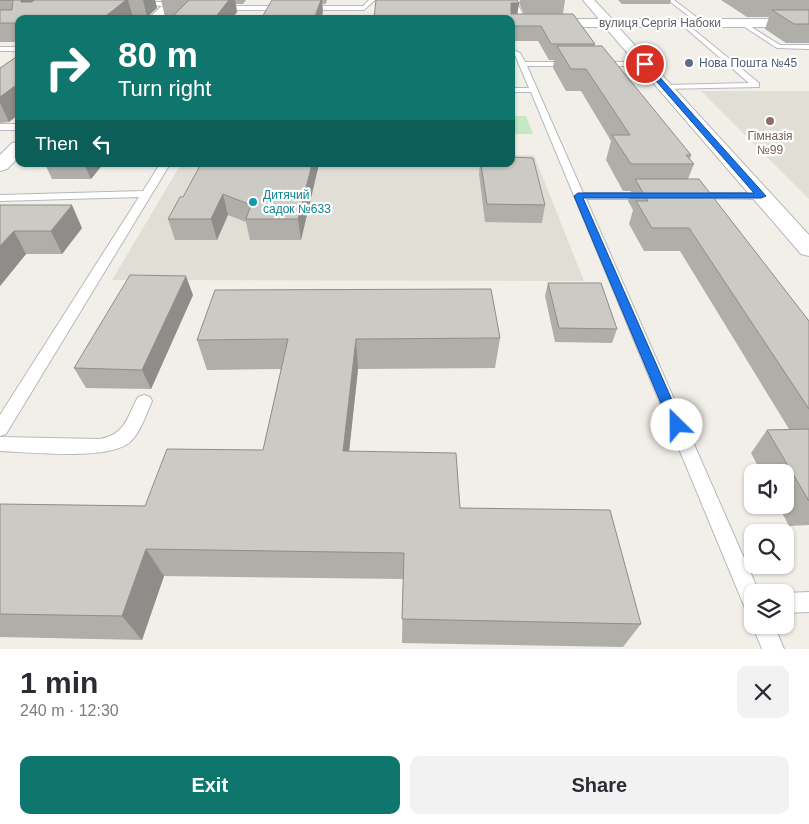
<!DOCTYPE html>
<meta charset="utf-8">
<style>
body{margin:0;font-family:Helvetica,sans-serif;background:#f2f2f3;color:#2b2b33;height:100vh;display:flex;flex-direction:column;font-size:19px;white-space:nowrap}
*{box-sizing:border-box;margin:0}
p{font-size:16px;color:#7c7c81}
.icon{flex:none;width:28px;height:28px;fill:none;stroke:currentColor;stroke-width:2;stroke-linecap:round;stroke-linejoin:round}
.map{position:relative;height:649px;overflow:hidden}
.sheet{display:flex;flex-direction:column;background:#fff;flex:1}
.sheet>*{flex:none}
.banner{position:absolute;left:15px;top:15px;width:500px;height:152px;border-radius:10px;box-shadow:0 1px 4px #0004;background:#0f766e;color:#fff;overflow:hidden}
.controls{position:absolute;left:744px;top:464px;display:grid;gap:10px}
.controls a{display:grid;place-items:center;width:50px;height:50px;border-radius:10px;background:#fff;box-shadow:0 1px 4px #0004;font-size:25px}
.pin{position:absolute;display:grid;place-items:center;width:42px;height:42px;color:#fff;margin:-21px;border:2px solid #fff;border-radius:50%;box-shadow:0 1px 5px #0007}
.me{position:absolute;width:55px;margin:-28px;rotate:337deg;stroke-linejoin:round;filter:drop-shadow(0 0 4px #0008)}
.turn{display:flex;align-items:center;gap:18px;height:105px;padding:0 20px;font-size:22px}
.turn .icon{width:65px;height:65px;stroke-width:2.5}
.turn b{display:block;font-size:35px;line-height:42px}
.then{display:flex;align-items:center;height:48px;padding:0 20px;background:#0003;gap:10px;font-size:19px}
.round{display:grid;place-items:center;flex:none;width:52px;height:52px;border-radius:10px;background:#f2f2f3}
.summary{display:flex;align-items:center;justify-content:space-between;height:85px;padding:0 20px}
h1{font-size:30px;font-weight:800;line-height:38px}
.cta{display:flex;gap:10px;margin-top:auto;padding:10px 20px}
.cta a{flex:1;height:58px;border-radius:10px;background:#0f766e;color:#fff;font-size:20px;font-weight:800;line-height:58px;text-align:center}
.cta a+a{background:#f2f2f3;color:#2b2b33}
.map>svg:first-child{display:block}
.education{fill:#e1ded6}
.green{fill:#c5e8c5}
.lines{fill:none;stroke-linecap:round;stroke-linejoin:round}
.lane-casing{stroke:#b5b8bc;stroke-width:2}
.street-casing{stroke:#b5b8bc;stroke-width:2}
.lane{fill:#fff;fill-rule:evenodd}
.street{fill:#fff;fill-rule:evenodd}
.wall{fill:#afaea9}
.shaded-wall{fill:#8f8d8a}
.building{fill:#cccac5;stroke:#8f8d8a}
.route{fill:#1a73e8;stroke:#114b97}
.service-dot{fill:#5c6f8a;stroke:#fff;stroke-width:2}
.education-dot{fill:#8d6e63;stroke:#fff;stroke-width:2}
.culture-dot{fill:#0f9aa8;stroke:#fff;stroke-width:2}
.labels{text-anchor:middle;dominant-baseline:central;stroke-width:4.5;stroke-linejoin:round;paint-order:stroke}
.far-street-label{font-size:12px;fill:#5f6368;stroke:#fff}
.far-service-label{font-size:12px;fill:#4e5e75;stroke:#fff;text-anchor:start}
.far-education-label{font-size:12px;fill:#785e54;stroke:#fff}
.far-culture-label{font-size:12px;fill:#0d838f;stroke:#fff;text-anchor:start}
</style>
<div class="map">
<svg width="809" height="649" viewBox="0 0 809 649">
<rect width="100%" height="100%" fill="#f1efe8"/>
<!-- education -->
<path class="education" d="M701 91H809V199Z
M511 155H534L584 281 112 280 181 164H511Z"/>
<!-- green -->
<path class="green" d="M511 116H526L533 134H511Z"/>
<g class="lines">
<defs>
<path id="lane" d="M369 0H375L364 10H219L216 8 219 6H363Z
M510 0H516L527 24H523Z
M668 0H674L704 23 699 24Z
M138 2H170L173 4 170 6 136 5Z
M683 21 759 83V87L662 89 661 87 665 85 749 83 681 24Z
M742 21 780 45H809V49L777 48 740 24Z
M0 47H19V51H0Z
M511 49 520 53 525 62H572L576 64 572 66H527L583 193H647L652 196 647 199H586L759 592H752V611L745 608 531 92H511V88H529L515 55 511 54Z
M596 62H645L649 64 645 66H599L595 64Z
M0 124H19V130H0Z
M160 164H170L6 434 0 436V415L139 197 0 201V195L143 191Z
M694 193H761L766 196 761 199 690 198 689 196Z
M144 395 150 397 152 401C146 414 141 432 130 442 108 461 30 452 0 451V437L100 439C126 434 127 417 138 397Z
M809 592V612L785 613V593Z
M752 624 774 625 784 649H762Z"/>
<path id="street" d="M168 0H179L161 19H148Z
M583 0H594L612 19H809V27H618L809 235V256L801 254 605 27H511V19H599Z
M19 142V157L7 169 0 171V155L12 143Z"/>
</defs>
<!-- lane casing -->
<use href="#lane" class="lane-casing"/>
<!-- street casing -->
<use href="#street" class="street-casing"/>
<!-- lane -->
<use href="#lane" class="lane"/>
<!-- street -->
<use href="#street" class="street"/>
</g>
<!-- wall -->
<path class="wall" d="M0 0H246L243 4H236L237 12 165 17 161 0H155L157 8 147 17H133L131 19H19V42H0Z
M272 0H327L326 4H322L323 12Z
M520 0H565L563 14 595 44V46L691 155 690 159 694 164 688 179 809 321V525L789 526 778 505H785V472H761L751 453 767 430 789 429 680 251H644L629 224 633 210 628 201 631 191H623L606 160 611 141 581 91H566L553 68 554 60H549L538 41H511V19L518 14H524L519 3Z
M618 0H671L670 4H622Z
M721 0H809V43H786L765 29 769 17H747Z
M19 55V114L9 122 0 123V68Z
M45 164H103L91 179H52Z
M319 164 301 240H250L246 222 228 215 217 240H175L168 219 183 197Z
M480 164H511L545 205 542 223 485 222 479 174Z
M0 205 82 228 62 254H26L0 286Z
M548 283 617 329 612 343 555 342 545 296Z
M193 295 151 389 86 388 74 368Z
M500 338 495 368 358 369 349 451 460 508 641 624 623 647 402 643 403 579 164 576 142 640 0 637V504L145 506 263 450 281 369 207 370 197 340Z"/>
<!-- shaded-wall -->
<path class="shaded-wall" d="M21 0H53L29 17 21 2Z
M126 0H128L133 17 131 19H102Z
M143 0H155L157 8 147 17Z
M229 0H235L237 12 232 19H214Z
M321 0H322L323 12 321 19H314Z
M511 3H519L517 17 510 18Z
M19 83V114L9 122 0 103V97Z
M84 164H103L91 179Z
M312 164H319L301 240 298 219Z
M223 194 228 215 217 240 211 219Z
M72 205 82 228 62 254 51 231Z
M14 231 26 254 0 286V246Z
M186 276 193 295 151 389 142 370Z
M356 339 358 369 346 480 343 451Z
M146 549 164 576 142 640 122 616Z"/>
<!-- building -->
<path class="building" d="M0 0H21V2H31L35 0H126L102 19H19V23H0V10H12L13 0Z
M189 0H229L214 19H170Z
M272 0H321L314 19H261Z
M376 0H517L519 3H511V14H573L595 44H551L541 26H511V19H374Z
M772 10H809V24H794Z
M557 46H602L691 155H686L694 164H631L612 135H630L586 69H571Z
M19 55V83L0 97V68Z
M511 157 533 158 545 205 487 204 481 164H511Z
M201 164H312L298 219H246L251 205 223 194 211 219H168L180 197H183Z
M635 179H699L809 321V409L689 228H652L636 201H648Z
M0 205H72L51 231H14L0 246Z
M130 275 186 276 142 370 74 368Z
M548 283H601L617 329 559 328Z
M491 289 500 338 356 339 343 451 456 453 460 508 610 510 641 624 402 619 404 553 146 549 122 616 0 614V504L145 506 167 449 263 450 288 339 197 340 215 290Z
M809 429V501L767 430Z"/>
<!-- route -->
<path class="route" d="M643 63H647L766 196 761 198H583L683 425 681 429 677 430 672 429 670 425 574 196 578 193H754L643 66Z"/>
<!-- markers -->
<circle class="service-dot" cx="689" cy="63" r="5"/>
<circle class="education-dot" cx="770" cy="121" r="5"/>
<circle class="culture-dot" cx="253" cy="202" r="5"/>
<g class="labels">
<!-- far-street labels -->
<g class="far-street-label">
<text x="660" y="23">вулиця Сергія Набоки</text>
</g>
<!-- far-service labels -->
<g class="far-service-label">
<text x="699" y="63">Нова Пошта №45</text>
</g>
<!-- far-education labels -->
<g class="far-education-label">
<text x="770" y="136">Гімназія<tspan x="770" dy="14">№99</tspan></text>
</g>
<!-- far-culture labels -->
<g class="far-culture-label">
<text x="263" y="195">Дитячий<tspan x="263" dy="14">садок №633</tspan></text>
</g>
</g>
</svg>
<div class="controls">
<a><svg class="icon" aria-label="sound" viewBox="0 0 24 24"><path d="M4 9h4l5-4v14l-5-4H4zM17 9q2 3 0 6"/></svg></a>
<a><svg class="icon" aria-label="search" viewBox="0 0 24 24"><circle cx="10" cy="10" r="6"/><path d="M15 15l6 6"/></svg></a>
<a><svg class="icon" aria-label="layers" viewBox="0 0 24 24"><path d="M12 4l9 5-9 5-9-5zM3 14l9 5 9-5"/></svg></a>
</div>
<div class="pin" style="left:645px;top:64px;background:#d93025"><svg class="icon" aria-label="arrive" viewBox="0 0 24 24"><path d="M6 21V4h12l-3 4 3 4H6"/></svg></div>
<svg class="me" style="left:677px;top:425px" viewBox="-20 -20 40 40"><circle r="19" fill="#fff"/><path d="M0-13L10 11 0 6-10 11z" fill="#1a73e8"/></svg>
<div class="banner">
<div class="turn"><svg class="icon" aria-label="right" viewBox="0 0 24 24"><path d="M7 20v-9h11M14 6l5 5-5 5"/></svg><div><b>80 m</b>Turn right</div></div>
<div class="then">Then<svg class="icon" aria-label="left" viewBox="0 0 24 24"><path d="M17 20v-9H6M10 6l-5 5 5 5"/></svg></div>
</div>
</div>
<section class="sheet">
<div class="summary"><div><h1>1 min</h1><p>240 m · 12:30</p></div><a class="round"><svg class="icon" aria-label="close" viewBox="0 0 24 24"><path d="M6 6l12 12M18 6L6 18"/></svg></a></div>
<div class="cta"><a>Exit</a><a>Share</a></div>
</section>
